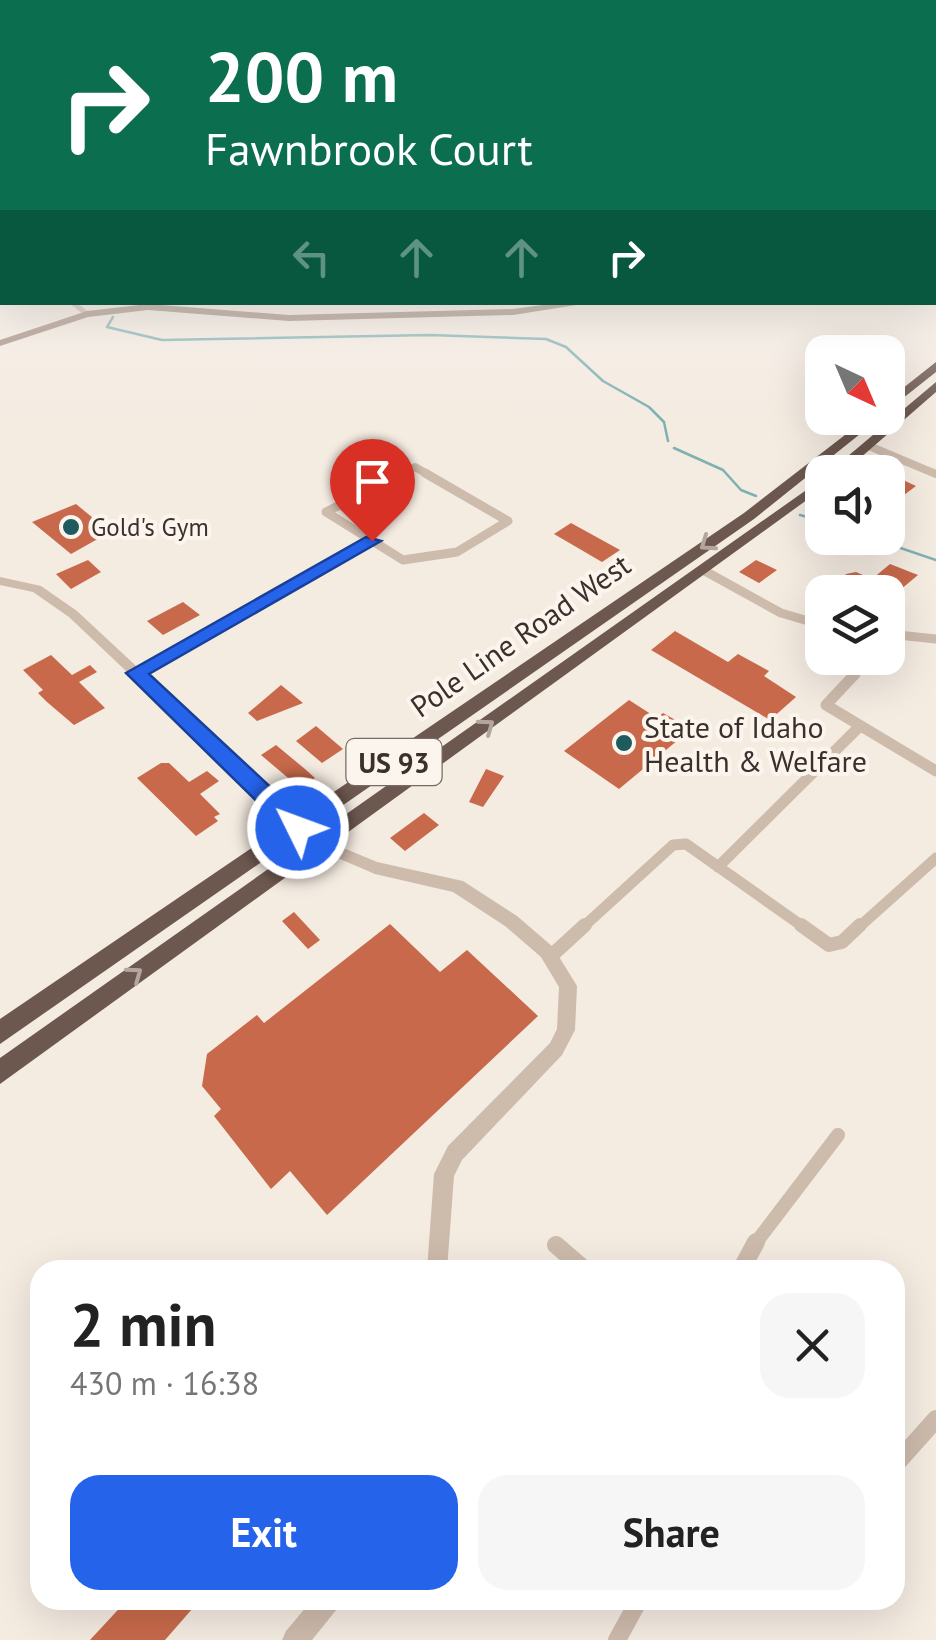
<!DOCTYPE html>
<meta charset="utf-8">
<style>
body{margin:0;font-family:"PT Sans",sans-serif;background:#f6f6f6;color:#222;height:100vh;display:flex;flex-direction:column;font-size:38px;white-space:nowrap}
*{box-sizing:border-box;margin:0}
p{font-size:32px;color:#767676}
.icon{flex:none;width:55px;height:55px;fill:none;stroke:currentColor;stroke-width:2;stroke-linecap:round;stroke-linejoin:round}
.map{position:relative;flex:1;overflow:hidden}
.side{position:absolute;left:30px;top:1260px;width:875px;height:350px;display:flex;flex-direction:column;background:#fff;border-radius:30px;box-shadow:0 10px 40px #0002}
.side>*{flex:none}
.guide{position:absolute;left:0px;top:0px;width:938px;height:305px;box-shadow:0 10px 40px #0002;background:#0b6e4f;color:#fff;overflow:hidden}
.needle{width:65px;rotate:136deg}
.tools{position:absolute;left:805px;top:335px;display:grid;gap:20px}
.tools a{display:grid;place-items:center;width:100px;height:100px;border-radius:20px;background:#fff;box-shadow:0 10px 40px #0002;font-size:50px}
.pin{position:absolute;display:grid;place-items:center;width:85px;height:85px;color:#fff;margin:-102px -42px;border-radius:50% 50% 50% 0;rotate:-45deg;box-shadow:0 0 10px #0007}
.pin .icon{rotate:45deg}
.me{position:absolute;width:110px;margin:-55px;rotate:312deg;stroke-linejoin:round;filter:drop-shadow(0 0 8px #0008)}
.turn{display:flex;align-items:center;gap:35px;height:210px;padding:0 40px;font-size:45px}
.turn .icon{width:130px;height:130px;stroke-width:2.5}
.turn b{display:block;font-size:70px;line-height:85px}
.lanes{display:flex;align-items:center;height:95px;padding:0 40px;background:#0003;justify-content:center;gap:50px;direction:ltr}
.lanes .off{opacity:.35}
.round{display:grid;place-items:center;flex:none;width:105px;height:105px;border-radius:30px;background:#f6f6f6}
.overview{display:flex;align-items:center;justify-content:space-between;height:170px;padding:0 40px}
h1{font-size:60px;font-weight:600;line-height:75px}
.cta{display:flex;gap:20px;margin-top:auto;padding:20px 40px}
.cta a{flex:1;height:115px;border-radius:30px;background:#2563eb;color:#fff;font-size:40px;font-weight:600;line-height:115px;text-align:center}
.cta a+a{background:#f6f6f6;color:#222}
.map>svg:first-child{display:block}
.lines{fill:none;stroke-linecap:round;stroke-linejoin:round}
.stream{stroke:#7fb0b2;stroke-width:2.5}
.building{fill:#c8694b}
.minor-far5{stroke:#cdbbac;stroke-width:5}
.minor-far4{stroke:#cdbbac;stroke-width:8}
.minor-far3{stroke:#cdbbac;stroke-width:9}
.minor-far2{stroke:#cdbbac;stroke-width:11}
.minor-far1{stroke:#cdbbac;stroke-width:14}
.minor{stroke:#cdbbac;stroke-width:18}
.tertiary{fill:#cdbbac;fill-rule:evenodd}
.secondary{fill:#a18a7d;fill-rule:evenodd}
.primary{fill:#7d675c;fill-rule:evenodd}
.trunk{fill:#6c584f;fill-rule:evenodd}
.oneway{stroke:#b4a69e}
.route{fill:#2563eb;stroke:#184099;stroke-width:2.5}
.poi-dot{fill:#1f5a5e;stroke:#fbf5ee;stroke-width:4}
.labels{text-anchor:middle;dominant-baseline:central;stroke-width:8;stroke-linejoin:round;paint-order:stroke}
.far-poi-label{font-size:25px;fill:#3b302b;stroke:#fbf5ee;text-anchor:start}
.shield{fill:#fbf5ee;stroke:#756b66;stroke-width:2.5}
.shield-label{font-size:28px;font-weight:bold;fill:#3b302b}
.street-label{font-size:30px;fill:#3b302b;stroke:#fbf5ee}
.poi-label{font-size:30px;fill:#3b302b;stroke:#fbf5ee;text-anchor:start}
</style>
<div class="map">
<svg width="936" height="1640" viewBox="0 0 936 1640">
<rect width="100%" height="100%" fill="#f4ebe1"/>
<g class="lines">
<!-- stream -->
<path class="stream" d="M113 317 107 327 162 340 430 335 546 339 566 347 603 381 649 407 664 422 668 441
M674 448 723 470 741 490 756 496
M800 515 822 521
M871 538 936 560"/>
</g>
<!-- building -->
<path class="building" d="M888 473 916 486 888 507Z
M76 504 110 532 71 554 32 522Z
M571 523 620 550 602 562 554 534Z
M88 560 101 572 71 589 56 574Z
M756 560 777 570 759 583 739 572Z
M890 564 918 575 888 600V592H836L846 574 856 572 872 579Z
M183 602 200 615 163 635 147 621Z
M675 631 728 662 738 654 769 671 764 676 796 697 770 720 651 650Z
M51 655 72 675 90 665 97 672 79 682 105 708 74 725 47 702 38 693 43 690 23 670Z
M281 685 303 703 257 721 248 713Z
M629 700 657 718 663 713 679 722 672 728 684 735 619 789 564 751Z
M316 726 343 749 322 763 296 741Z
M276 745 305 769 315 778 300 788 261 755Z
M161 763H169L189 782 207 771 219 781 200 794 220 814 214 817 218 821 196 836 137 778Z
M486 769 504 776 483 807 469 802Z
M424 813 439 825 405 851 390 838Z
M294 912 320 940 308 949 282 921Z
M390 924 440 972 467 950 538 1016 327 1215 290 1171 271 1189 214 1116 221 1109 202 1086 207 1054 257 1015 264 1023Z
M127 1600H200L165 1640H90Z"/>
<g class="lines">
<!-- minor-far5 -->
<path class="minor-far5" d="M72 302 87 314"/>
<!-- minor-far4 -->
<path class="minor-far4" d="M869 446 936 474
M398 475 415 467 429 475"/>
<!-- minor-far3 -->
<path class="minor-far3" d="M403 473 326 512 403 560 457 552 508 521 425 473
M703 570 781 613 822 625
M888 634 936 639
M135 673 372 541
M853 676 870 658"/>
<!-- minor-far2 -->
<path class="minor-far2" d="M855 674 826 705 936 771
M718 867 860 726
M582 928 673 845 686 844 805 928
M858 928 936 858"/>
<!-- minor-far1 -->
<path class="minor-far1" d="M801 925 829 945 842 942 860 925
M550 957 585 925
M755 1244 838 1135"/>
<!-- minor -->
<path class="minor" d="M556 1245 585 1270
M741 1270 756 1242
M895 1465 936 1419
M758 1600H762
M617 1640 639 1600"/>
<!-- tertiary -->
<path class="tertiary" d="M0 577 41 586 77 611 322 839 377 862 463 881 517 916 553 947 577 986 575 1030 562 1055 462 1160 454 1176 447 1270H427L434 1174 448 1146 550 1043 557 1029 559 987 541 957 505 926 453 892 375 874 312 847 69 617 33 592 0 585Z
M312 1600H341L337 1609 312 1640H282L286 1631Z"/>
<!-- secondary -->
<path class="secondary" d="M565 302H595L513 315 289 321 148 310 88 317 0 346V340L87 311 148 304 289 315 513 309Z"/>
<!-- primary -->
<path class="primary" d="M935 242H936V248H935Z"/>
<!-- trunk -->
<path class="trunk" d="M936 362V372L888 410V400Z
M936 382V392L844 472H829Z
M867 418H880L754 519 0 1044V1019L744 513Z
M822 479V489L0 1084V1058Z"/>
</g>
<!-- one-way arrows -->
<defs><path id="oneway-chevron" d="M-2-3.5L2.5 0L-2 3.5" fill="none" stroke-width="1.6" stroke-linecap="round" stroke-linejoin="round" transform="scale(2.5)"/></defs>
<g class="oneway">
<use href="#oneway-chevron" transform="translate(707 544) rotate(145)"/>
<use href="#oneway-chevron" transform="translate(487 726) rotate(-36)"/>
<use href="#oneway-chevron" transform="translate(135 974) rotate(-36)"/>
</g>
<!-- sky -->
<linearGradient id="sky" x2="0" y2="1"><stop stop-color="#7eb2d2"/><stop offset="0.45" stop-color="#faf6f2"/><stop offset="1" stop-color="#faf6f2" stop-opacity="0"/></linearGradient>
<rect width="936" height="417" fill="url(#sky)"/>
<!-- route -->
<path class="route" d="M366 537 381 541 149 674 307 821 310 828 298 837 290 834 126 673Z"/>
<!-- markers -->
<g class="poi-dot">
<circle cx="71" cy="527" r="10"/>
<circle cx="624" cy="743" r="10"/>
</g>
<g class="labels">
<!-- far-poi labels -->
<g class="far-poi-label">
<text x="91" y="527">Gold's Gym</text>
</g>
<!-- shield labels -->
<rect class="shield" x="346.5" y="739" width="95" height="46" rx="8"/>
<g class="shield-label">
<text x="394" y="762">US 93</text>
</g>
<!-- street labels -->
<g class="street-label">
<text transform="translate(520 635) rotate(-35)">Pole Line Road West</text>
</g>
<!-- poi labels -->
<g class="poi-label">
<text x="644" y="726">State of Idaho<tspan x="644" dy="34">Health &amp; Welfare</tspan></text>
</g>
</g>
</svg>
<div class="tools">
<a><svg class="needle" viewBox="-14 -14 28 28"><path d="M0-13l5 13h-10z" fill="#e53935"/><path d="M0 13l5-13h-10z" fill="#767676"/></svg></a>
<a><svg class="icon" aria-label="sound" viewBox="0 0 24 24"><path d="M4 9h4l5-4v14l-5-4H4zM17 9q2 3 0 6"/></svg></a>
<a><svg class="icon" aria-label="layers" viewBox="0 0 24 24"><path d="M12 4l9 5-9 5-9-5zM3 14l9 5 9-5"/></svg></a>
</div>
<div class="pin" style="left:372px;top:541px;background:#d93025"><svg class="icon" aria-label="arrive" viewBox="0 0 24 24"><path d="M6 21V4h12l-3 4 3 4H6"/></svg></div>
<svg class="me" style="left:298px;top:828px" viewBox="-20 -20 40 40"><circle r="17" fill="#2563eb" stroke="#fff" stroke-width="3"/><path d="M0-11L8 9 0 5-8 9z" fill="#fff"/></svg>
<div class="guide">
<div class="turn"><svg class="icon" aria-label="right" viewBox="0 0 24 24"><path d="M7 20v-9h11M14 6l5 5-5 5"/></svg><div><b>200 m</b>Fawnbrook Court</div></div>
<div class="lanes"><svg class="icon off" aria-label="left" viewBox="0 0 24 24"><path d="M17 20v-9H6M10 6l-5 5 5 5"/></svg><svg class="icon off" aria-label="ahead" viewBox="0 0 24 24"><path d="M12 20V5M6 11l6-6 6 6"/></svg><svg class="icon off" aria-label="ahead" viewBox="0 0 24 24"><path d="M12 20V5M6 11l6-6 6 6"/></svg><svg class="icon" aria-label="right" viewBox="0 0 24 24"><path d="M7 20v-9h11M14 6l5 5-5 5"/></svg></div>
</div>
<section class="side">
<div class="overview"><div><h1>2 min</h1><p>430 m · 16:38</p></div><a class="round"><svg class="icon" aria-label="close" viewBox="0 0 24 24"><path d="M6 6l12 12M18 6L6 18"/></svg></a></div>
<div class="cta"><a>Exit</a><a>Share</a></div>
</section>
</div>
